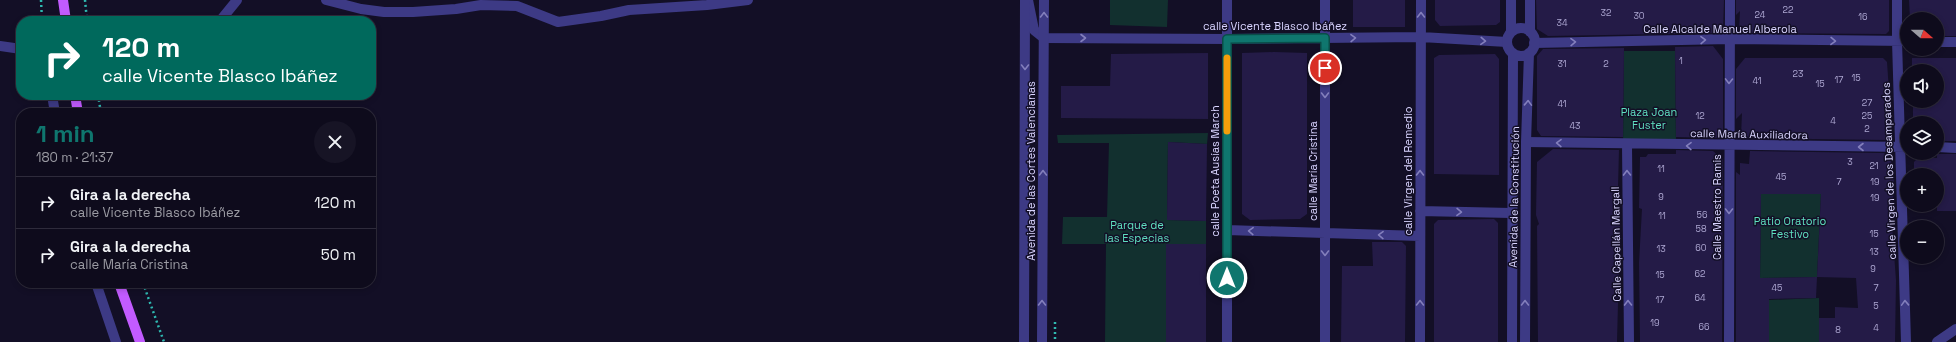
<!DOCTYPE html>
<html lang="es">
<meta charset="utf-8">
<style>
body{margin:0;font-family:"Space Grotesk",sans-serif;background:#171425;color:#f1f3f6;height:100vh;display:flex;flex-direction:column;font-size:15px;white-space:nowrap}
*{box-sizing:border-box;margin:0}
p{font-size:13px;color:#9b9ba3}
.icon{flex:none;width:22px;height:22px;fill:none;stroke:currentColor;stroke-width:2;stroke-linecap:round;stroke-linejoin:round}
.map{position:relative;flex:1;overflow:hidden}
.drawer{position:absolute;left:16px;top:108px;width:360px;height:180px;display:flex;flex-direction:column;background:#0e0b1c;border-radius:16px;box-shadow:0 2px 6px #0003,0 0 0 1px #2e2b3b}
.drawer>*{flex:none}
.guide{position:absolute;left:16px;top:16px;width:360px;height:84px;border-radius:16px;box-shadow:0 2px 6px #0003,0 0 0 1px #2e2b3b;background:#00695c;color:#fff;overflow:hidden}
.needle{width:26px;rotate:110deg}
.controls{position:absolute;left:1900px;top:12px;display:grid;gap:8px}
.controls a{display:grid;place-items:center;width:44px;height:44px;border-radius:50%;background:#0e0b1c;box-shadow:0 2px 6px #0003,0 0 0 1px #2e2b3b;font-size:20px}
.pin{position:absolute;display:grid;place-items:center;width:34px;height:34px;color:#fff;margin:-17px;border:2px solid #fff;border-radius:50%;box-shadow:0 1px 4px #0007}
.me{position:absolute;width:44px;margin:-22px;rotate:0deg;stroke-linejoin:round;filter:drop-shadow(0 0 3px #0008)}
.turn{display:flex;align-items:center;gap:14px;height:84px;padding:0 20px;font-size:18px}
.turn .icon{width:52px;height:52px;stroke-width:2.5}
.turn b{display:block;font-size:28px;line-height:34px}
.round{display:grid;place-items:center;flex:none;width:42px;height:42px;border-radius:21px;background:#171425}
.summary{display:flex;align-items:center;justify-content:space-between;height:68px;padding:0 20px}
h1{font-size:24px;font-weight:700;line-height:30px;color:#0f766e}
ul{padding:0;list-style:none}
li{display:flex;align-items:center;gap:12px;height:52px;padding:0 20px;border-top:1px solid #2e2b3b}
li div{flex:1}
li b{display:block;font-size:15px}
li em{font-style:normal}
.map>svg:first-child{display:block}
.green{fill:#12302f}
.building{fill:#241b47;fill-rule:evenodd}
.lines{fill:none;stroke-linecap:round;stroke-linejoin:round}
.path{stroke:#2fb8b0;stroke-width:2.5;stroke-dasharray:2 3;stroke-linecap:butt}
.minor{stroke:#3d3a85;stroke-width:10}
.tertiary{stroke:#3d3a85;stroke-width:10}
.primary{stroke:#c25bff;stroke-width:10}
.oneway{stroke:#837fbc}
.route-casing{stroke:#0a4d48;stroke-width:10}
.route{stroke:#0f766e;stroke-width:7}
.slow{stroke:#f59e0b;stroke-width:7}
.labels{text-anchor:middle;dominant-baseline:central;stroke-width:3;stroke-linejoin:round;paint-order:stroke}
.number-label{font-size:9px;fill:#aca6d1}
.street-label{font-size:11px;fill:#d9d4ff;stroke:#130f26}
.park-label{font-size:11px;fill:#5fe0c0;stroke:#130f26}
</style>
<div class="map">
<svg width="1956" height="342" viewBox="0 0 1956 342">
<rect width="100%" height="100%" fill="#130f26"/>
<!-- green -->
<path class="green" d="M1110 0H1168L1167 27 1110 25Z
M1624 51H1675L1676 144H1623Z
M1208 133 1207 144 1168 142 1167 220 1206 221V244L1166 342H1105L1106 244H1062L1063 217H1107L1109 143H1058L1057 135Z
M1761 194H1821L1817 277 1760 278Z
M1819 298V342H1769V300Z"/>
<!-- building -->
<path class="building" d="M1353 0H1405V27H1353Z
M1435 0H1500V22L1496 25 1440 26 1435 20Z
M1536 0H1724L1723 31 1722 33 1548 36 1537 29Z
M1736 0H1889V31L1886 34 1741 33 1742 29 1739 30 1740 11 1736 15Z
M1909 0H1956V36H1937V19H1910Z
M1713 46 1723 59V134L1720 138 1676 137 1675 47Z
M1624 48 1623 137 1541 136 1537 130V56L1543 49Z
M1274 52 1307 53V214L1300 219 1250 220 1242 214V53Z
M1208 53V119L1061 118V86H1110L1111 54Z
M1495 54 1499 59V175L1434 174V58L1439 55Z
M1745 58H1883L1887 62 1892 135 1887 140 1744 138 1741 136 1742 113 1736 119V69Z
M1912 58H1956V141H1937V123H1913V101H1937V71H1912Z
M1168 142 1207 144 1206 221 1167 220Z
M1553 149 1619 150 1617 224 1620 226 1617 342H1538L1537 226 1539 224 1536 215 1537 162Z
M1676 150 1713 151 1723 160 1722 342H1640L1639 263 1642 209 1639 208 1640 157H1646L1648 154H1676Z
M1750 151 1884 153 1891 159 1892 174 1894 176 1892 226 1896 280 1895 342H1819V318H1835V307L1858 308 1856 278 1817 277 1816 298 1769 299V342H1736V172L1740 175V163L1749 164ZM1761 194H1821L1817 277 1760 278Z
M1937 154H1956V211H1937V175H1914V162L1918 158H1937Z
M1494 219 1498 223V342H1434V224L1438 220Z
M1372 242H1402L1406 246 1405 342H1341L1342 266H1373Z
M1166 244H1206V342H1166Z"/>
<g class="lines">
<!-- path -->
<path class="path" d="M41 0 42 21
M85 0 87 21
M98 95 101 113
M143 283 164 342
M1055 322V342"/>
<!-- minor -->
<path class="minor" d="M326 0 361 9 384 12H413L456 9 481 5 517 6 558 22 601 16 629 10 707 5 748 0
M1028 0 1034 30 1044 38 1227 39 1421 37 1507 42
M1227 0V342
M1897 0V41L1906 342
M220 21 237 0
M1937 42H1956
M1534 43 1730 39 1907 41
M0 46 21 49
M1526 142 1907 147
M1627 145 1629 342
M1937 147 1956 148
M1420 211 1511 213
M1227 230 1420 236
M1325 342V0
M1420 342 1421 0
M1729 342 1730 0
M1937 342 1956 329"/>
<!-- tertiary -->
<path class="tertiary" d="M1511 0V32
M1507 42a14 14 0 1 1 28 0a14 14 0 1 1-28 0Z
M1530 32V0
M52 95 55 113
M96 283 116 342
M1024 342 1025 0
M1042 342 1044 0
M1512 342 1513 53
M1525 342 1526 142 1529 53"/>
<!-- primary -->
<path class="primary" d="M63 0 66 21
M75 95 78 113
M119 283 140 342"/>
</g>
<!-- one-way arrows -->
<defs><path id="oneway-chevron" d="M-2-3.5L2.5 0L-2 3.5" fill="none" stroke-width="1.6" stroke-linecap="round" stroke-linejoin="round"/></defs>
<g class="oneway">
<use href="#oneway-chevron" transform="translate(1044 15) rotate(-90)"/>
<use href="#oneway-chevron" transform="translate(1421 15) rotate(-90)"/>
<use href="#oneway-chevron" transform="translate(1083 38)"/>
<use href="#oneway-chevron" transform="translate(1353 38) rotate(-1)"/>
<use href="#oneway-chevron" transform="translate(1703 40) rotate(-1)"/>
<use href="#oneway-chevron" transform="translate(1483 41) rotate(3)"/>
<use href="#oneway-chevron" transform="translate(1833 41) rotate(1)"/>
<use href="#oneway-chevron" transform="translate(1573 42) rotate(-1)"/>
<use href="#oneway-chevron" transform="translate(1025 67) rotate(90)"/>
<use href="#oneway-chevron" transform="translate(1729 81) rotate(91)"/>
<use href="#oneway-chevron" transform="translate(1325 95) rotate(90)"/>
<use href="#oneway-chevron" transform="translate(1528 103) rotate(-88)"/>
<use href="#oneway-chevron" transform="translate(1559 143) rotate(-179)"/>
<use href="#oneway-chevron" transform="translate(1689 146) rotate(-179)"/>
<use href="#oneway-chevron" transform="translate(1861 147) rotate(-180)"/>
<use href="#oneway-chevron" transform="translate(1043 173) rotate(-90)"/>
<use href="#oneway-chevron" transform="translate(1420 173) rotate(-90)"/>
<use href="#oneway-chevron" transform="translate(1627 173) rotate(-91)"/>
<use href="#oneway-chevron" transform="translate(1729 211) rotate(90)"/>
<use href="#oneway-chevron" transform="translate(1459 212) rotate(1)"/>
<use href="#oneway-chevron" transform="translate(1251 231) rotate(-178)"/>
<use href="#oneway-chevron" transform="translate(1381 235) rotate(-179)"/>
<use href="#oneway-chevron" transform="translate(1325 253) rotate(90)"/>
<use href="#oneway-chevron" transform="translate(1042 303) rotate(-90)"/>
<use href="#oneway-chevron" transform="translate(1420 303) rotate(-90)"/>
<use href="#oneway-chevron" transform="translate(1525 303) rotate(-90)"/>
<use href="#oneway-chevron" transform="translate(1628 303) rotate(-91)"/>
<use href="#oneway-chevron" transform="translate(1905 303) rotate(-92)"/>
</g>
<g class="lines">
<defs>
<path id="route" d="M1227 278V39L1325 38V68"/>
</defs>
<!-- route casing -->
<use href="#route" class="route-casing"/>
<!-- route -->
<use href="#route" class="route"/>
<!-- slow -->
<path class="slow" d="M1227 58V131"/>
</g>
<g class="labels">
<!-- number labels -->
<g class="number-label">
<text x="1788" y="10">22</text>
<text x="1606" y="13">32</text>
<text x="1760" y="15">24</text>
<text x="1639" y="16">30</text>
<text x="1863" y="17">16</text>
<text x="1562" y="23">34</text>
<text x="1681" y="61">1</text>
<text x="1562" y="64">31</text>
<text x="1606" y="64">2</text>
<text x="1798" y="74">23</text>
<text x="1856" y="78">15</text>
<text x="1839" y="80">17</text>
<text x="1757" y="81">41</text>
<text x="1820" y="84">15</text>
<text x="1867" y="103">27</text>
<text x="1562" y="104">41</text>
<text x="1700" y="116">12</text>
<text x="1867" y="116">25</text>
<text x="1833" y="121">4</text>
<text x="1575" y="126">43</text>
<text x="1867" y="129">2</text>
<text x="1850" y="162">3</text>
<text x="1874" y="166">21</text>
<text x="1661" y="169">11</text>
<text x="1781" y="177">45</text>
<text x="1839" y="182">7</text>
<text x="1875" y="182">19</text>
<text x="1661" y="197">9</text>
<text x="1875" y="198">19</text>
<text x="1702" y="215">56</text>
<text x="1662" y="216">11</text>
<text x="1701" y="229">58</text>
<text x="1874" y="234">15</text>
<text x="1701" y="248">60</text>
<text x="1661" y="249">13</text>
<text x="1874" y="252">13</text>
<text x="1873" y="269">9</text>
<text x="1700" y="274">62</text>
<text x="1660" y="275">15</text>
<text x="1777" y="288">45</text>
<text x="1876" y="288">7</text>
<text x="1700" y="298">64</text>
<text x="1660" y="300">17</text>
<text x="1876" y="306">5</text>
<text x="1655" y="323">19</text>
<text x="1704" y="327">66</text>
<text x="1876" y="328">4</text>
<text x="1838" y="330">8</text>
</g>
<!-- street labels -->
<g class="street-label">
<text x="1275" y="26">calle Vicente Blasco Ibáñez</text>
<text x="1720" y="29">Calle Alcalde Manuel Alberola</text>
<text transform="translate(1749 134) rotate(1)">calle María Auxiliadora</text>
<text transform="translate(1031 171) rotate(-90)">Avenida de las Cortes Valencianas</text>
<text transform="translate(1215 171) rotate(-90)">calle Poeta Ausías March</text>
<text transform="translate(1313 171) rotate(-90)">calle María Cristina</text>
<text transform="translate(1408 171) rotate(-90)">calle Virgen del Remedio</text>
<text transform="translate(1889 171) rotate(-92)">calle Virgen de los Desamparados</text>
<text transform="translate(1514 197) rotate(-89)">Avenida de la Constitución</text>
<text transform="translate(1717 207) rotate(-90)">Calle Maestro Ramis</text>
<text transform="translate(1616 244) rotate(-91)">Calle Capellán Margall</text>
</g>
<!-- park labels -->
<g class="park-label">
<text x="1649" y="112">Plaza Joan<tspan x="1649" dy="13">Fuster</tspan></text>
<text x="1790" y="221">Patio Oratorio<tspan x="1790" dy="13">Festivo</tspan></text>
<text x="1137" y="225">Parque de<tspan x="1137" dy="13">las Especias</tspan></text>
</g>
</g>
</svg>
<div class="controls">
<a><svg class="needle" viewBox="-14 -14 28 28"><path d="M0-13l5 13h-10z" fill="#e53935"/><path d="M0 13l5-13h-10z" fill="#9b9ba3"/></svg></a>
<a><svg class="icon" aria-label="sound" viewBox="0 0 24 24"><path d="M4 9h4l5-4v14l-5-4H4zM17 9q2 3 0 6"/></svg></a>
<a><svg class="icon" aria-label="layers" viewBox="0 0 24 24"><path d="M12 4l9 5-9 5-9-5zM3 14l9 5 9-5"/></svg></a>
<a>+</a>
<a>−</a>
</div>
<div class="pin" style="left:1325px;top:68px;background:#d93025"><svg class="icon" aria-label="arrive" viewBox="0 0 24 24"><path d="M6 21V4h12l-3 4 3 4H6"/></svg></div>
<svg class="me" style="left:1227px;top:278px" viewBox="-20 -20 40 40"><circle r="17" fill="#0f766e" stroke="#fff" stroke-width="3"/><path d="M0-11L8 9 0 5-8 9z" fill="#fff"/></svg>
<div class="guide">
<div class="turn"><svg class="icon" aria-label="right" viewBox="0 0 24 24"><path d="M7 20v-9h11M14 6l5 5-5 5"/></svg><div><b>120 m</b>calle Vicente Blasco Ibáñez</div></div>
</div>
<section class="drawer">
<div class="summary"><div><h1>1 min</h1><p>180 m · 21:37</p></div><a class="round"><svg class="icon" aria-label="close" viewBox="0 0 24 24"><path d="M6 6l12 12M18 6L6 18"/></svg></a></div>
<ul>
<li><svg class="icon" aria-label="right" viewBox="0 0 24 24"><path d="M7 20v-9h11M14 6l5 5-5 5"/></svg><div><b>Gira a la derecha</b><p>calle Vicente Blasco Ibáñez</p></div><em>120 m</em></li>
<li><svg class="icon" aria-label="right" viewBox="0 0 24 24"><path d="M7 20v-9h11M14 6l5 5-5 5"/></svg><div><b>Gira a la derecha</b><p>calle María Cristina</p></div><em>50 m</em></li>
</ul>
</section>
</div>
